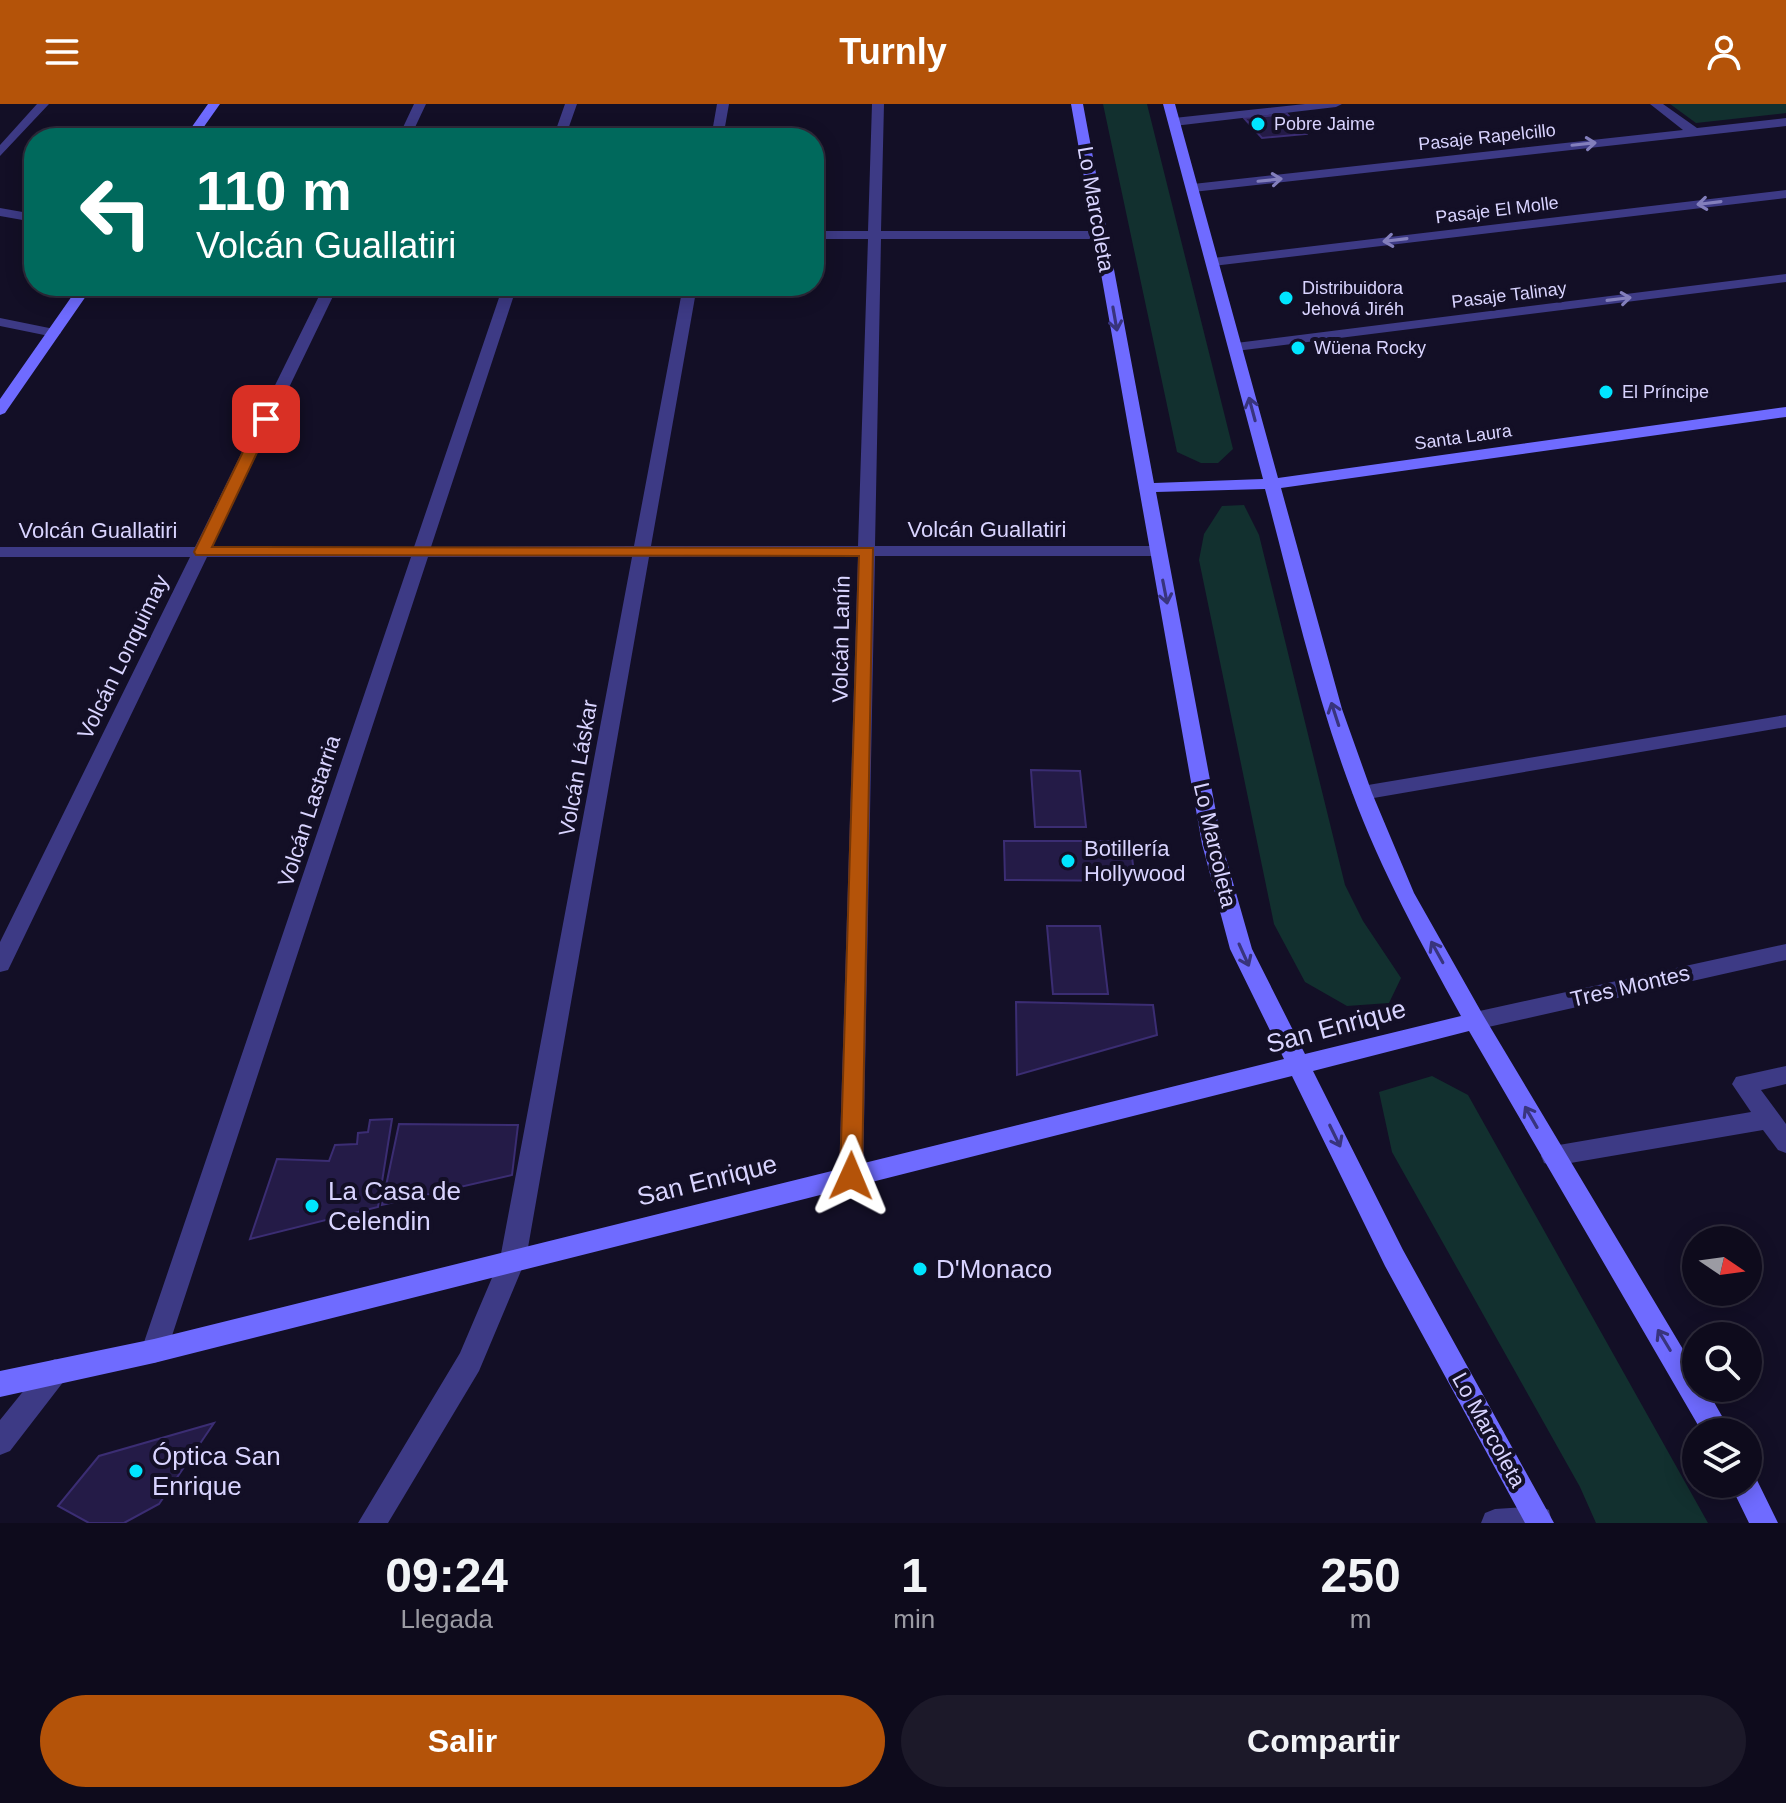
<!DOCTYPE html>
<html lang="es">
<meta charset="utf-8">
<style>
body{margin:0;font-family:Arial,sans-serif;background:#1c1929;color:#f1f3f6;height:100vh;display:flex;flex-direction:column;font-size:30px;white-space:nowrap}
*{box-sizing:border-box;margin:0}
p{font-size:26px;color:#9b9ba3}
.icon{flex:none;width:44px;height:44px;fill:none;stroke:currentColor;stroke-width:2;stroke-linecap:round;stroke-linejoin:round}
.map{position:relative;height:1419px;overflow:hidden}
.panel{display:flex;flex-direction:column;background:#0e0b1c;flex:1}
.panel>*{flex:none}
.top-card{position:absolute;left:24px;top:24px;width:800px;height:168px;border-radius:32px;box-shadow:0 4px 20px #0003,0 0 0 2px #2e2b3b;background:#00695c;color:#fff;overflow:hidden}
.needle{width:52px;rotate:103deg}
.fabs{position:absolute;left:1682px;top:1122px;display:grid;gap:16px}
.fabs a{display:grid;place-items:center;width:80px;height:80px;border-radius:50%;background:#0e0b1c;box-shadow:0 4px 20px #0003,0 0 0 2px #2e2b3b;font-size:40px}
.pin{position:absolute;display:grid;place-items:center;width:68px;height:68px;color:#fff;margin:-34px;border-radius:16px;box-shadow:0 4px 12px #0006}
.me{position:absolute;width:88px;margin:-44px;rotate:1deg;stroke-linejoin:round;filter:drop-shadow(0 0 6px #0008)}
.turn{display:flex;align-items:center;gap:28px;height:168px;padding:0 40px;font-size:36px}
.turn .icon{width:104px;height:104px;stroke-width:2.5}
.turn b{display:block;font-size:56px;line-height:68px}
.eta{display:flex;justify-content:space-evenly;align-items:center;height:136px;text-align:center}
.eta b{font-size:48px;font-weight:700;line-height:56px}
.button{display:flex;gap:16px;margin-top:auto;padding:16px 40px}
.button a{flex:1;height:92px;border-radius:48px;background:#b45309;color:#fff;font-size:32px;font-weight:700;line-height:92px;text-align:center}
.button a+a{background:#1c1929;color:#f1f3f6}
header{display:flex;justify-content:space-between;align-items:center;height:104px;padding:0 40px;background:#b45309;color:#fff;font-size:36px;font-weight:700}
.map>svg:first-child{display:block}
.green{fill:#12302f}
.building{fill:#241b47;stroke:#3b2d73;stroke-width:2}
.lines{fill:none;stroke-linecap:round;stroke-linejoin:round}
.lane{fill:#3d3a85;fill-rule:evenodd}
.street{fill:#3d3a85;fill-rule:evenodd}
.secondary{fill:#6f6bff;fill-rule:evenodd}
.oneway{stroke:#837fbc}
.oneway2{stroke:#38347d}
.route{fill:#b45309;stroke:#753606;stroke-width:2}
.poi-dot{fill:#00e5ff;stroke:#130f26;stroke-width:3}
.labels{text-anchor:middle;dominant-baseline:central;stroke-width:8;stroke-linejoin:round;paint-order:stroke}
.far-poi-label{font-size:18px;fill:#d9d4ff;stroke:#130f26;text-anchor:start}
.far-street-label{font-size:18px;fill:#d9d4ff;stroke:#130f26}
.street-label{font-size:22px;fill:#d9d4ff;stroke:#130f26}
.poi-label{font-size:22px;fill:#d9d4ff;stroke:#130f26;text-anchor:start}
.near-street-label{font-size:26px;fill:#d9d4ff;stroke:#130f26}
.near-poi-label{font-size:26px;fill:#d9d4ff;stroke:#130f26;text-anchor:start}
</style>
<header><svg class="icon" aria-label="menu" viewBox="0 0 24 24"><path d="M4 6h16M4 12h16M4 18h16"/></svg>Turnly<svg class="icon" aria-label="person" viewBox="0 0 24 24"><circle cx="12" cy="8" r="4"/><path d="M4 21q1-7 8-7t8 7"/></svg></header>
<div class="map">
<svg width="1786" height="1419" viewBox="0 0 1786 1419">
<rect width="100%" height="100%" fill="#130f26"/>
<!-- green -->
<path class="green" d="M1103 0H1147L1233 345 1218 359H1201L1177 348Z
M1670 0H1786V9L1696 19Z
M1244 401 1259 431 1345 781 1363 817 1401 874 1389 899 1347 902 1305 878 1274 820 1199 456 1204 430 1222 402Z
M1432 972 1468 991 1708 1419H1596L1580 1383 1392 1048 1379 988Z"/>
<!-- building -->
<path class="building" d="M1287 10 1306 30 1262 34 1244 14Z
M1031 666 1080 667 1086 723H1035Z
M1004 737H1130L1135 777 1005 776Z
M1047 822H1100L1108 890H1053Z
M1016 898 1153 901 1157 931 1017 971Z
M392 1015 378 1103 250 1135 277 1055 329 1057 335 1041 357 1040 358 1029 368 1028 370 1016Z
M399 1020 518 1021 512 1071 382 1101Z
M214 1319 159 1400 124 1419H89L58 1402 99 1352Z"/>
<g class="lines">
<!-- lane -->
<path class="lane" d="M1786 611V623L1362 696 1352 689 1362 682Z
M1786 962V980L1761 986 1786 1020V1049L1778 1046 1763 1026 1553 1062 1544 1059 1541 1052 1544 1045 1553 1042 1751 1008 1732 980 1736 973Z"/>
<!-- street -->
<path class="street" d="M37 0H49L0 52V41Z
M414 0H426L410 34H398Z
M565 0H577L565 34H553Z
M717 0H729L723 34H711Z
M872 0H884L881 127H1100L1107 131 1100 135H881L875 442H1157L1165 447 1157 452H875L863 1072 860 1079 851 1082 842 1079 839 1072 858 452 649 453 526 1155 479 1267 388 1419H358L460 1249 500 1155 632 453H428L167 1247 163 1256 154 1259 145 1256 141 1247 411 453H207L11 860 8 866 0 868V838L190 453H0V443H195L324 182H338L212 443H414L503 182H517L431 443 634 442 683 182H697L651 442H858L868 135H814V127H868Z
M1305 0H1342L1336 3 1174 22 1168 18 1174 14Z
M1650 0H1663L1697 24 1786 14V22L1193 88 1187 84 1193 80 1683 26Z
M1786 86V94L1213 162 1206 158 1213 154Z
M0 104 34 110V118L0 112Z
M1786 170V178L1236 247 1229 243 1236 239Z
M0 214 59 226 61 229 54 233 0 222Z
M1786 840V856L1475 926 1467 923 1464 917 1467 911 1475 908Z
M55 1255 64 1259 68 1268 64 1277 10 1347 0 1351V1316L46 1259Z
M1539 1402 1549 1406 1552 1419H1481L1485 1409 1495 1405Z"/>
<!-- secondary -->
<path class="secondary" d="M208 0H220L196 34H184Z
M1071 0H1083L1154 379 1263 375 1163 0H1175L1278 374 1786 303V313L1281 384 1342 605 1372 689 1414 789 1483 911 1696 1267V1284H1706L1731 1328H1702L1469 927 1313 967 1403 1146 1554 1419H1525L1385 1162 1292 972 154 1259 0 1293V1267L154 1235 1284 955 1230 845 1202 740ZM1265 385C1292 486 1315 590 1352 688 1381 767 1421 839 1461 912L1305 950 1252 845 1222 740 1156 388Z
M79 182H93L5 309 0 311V295Z
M1748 1368 1754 1370 1778 1419H1749L1730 1380H1748Z"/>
</g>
<!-- one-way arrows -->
<defs><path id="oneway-shaft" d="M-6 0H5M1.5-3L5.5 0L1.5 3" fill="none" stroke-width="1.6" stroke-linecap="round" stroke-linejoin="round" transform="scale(2)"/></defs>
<g class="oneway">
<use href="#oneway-shaft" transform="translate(1584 40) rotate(-6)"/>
<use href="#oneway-shaft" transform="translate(1270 76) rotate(-6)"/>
<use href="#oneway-shaft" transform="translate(1709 99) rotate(173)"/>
<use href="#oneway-shaft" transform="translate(1395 136) rotate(173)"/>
<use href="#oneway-shaft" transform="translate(1619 195) rotate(-7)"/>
</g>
<g class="oneway2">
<use href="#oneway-shaft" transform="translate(1115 215) rotate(80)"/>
<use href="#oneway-shaft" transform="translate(1252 305) rotate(-105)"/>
<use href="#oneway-shaft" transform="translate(1165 488) rotate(79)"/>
<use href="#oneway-shaft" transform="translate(1335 610) rotate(-108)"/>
<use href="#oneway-shaft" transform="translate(1437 848) rotate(-119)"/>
<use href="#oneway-shaft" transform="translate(1244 851) rotate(66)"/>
<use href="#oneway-shaft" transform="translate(1531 1013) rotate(-120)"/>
<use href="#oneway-shaft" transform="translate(1335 1032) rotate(64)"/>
<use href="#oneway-shaft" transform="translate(1664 1236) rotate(-121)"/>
</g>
<!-- route -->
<path class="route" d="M266 311 273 315 212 443 873 444 862 1072 859 1079H844L840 1072 859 452 196 451 194 448 259 315Z"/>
<!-- markers -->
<g class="poi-dot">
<circle cx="1258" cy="20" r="8"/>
<circle cx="1286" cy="194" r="8"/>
<circle cx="1298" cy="244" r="8"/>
<circle cx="1606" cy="288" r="8"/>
<circle cx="1068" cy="757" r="8"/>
<circle cx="312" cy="1102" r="8"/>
<circle cx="920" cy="1165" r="8"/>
<circle cx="136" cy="1367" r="8"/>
</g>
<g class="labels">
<!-- far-poi labels -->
<g class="far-poi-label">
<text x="1274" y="20">Pobre Jaime</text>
<text x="1302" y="184">Distribuidora<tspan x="1302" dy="21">Jehová Jiréh</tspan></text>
<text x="1314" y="244">Wüena Rocky</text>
<text x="1622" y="288">El Príncipe</text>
</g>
<!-- far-street labels -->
<g class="far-street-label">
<text transform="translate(1487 33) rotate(-6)">Pasaje Rapelcillo</text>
<text transform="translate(1497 106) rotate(-7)">Pasaje El Molle</text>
<text transform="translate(1509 191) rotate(-7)">Pasaje Talinay</text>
<text transform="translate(1463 333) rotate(-8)">Santa Laura</text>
</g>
<!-- street labels -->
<g class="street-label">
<text transform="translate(1096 105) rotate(80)">Lo Marcoleta</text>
<text x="987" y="425">Volcán Guallatiri</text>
<text x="98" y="426">Volcán Guallatiri</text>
<text transform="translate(841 535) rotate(-89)">Volcán Lanín</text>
<text transform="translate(123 553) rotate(-64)">Volcán Lonquimay</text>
<text transform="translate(578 664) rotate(-80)">Volcán Láskar</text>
<text transform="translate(309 707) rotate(-72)">Volcán Lastarria</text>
<text transform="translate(1215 741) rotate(77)">Lo Marcoleta</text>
<text transform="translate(1630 882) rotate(-13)">Tres Montes</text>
<text transform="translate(1489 1326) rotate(61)">Lo Marcoleta</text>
</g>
<!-- poi labels -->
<g class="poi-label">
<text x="1084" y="744">Botillería<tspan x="1084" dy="25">Hollywood</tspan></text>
</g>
<!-- near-street labels -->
<g class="near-street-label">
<text transform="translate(1336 922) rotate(-15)">San Enrique</text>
<text transform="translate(707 1076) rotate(-14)">San Enrique</text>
</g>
<!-- near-poi labels -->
<g class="near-poi-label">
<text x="328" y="1087">La Casa de<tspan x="328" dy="30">Celendin</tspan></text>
<text x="936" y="1165">D'Monaco</text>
<text x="152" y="1352">Óptica San<tspan x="152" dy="30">Enrique</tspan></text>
</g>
</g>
</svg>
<div class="fabs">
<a><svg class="needle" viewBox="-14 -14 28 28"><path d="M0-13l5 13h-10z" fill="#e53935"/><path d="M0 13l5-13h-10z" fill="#9b9ba3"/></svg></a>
<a><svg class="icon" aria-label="search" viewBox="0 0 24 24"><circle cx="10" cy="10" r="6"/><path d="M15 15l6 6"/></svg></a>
<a><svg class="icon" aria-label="layers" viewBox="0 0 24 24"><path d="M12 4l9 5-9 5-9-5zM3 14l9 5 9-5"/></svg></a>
</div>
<div class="pin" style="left:266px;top:315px;background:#d93025"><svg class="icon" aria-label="arrive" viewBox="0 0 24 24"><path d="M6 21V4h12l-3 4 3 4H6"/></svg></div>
<svg class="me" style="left:851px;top:1072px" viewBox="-20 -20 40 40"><path d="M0-17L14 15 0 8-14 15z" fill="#b45309" stroke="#fff" stroke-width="4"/></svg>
<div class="top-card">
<div class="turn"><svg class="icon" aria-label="left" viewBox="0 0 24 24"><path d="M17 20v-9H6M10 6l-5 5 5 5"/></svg><div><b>110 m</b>Volcán Guallatiri</div></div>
</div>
</div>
<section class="panel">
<div class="eta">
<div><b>09:24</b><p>Llegada</p></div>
<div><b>1</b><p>min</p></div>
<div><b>250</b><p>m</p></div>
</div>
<div class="button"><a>Salir</a><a>Compartir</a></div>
</section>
